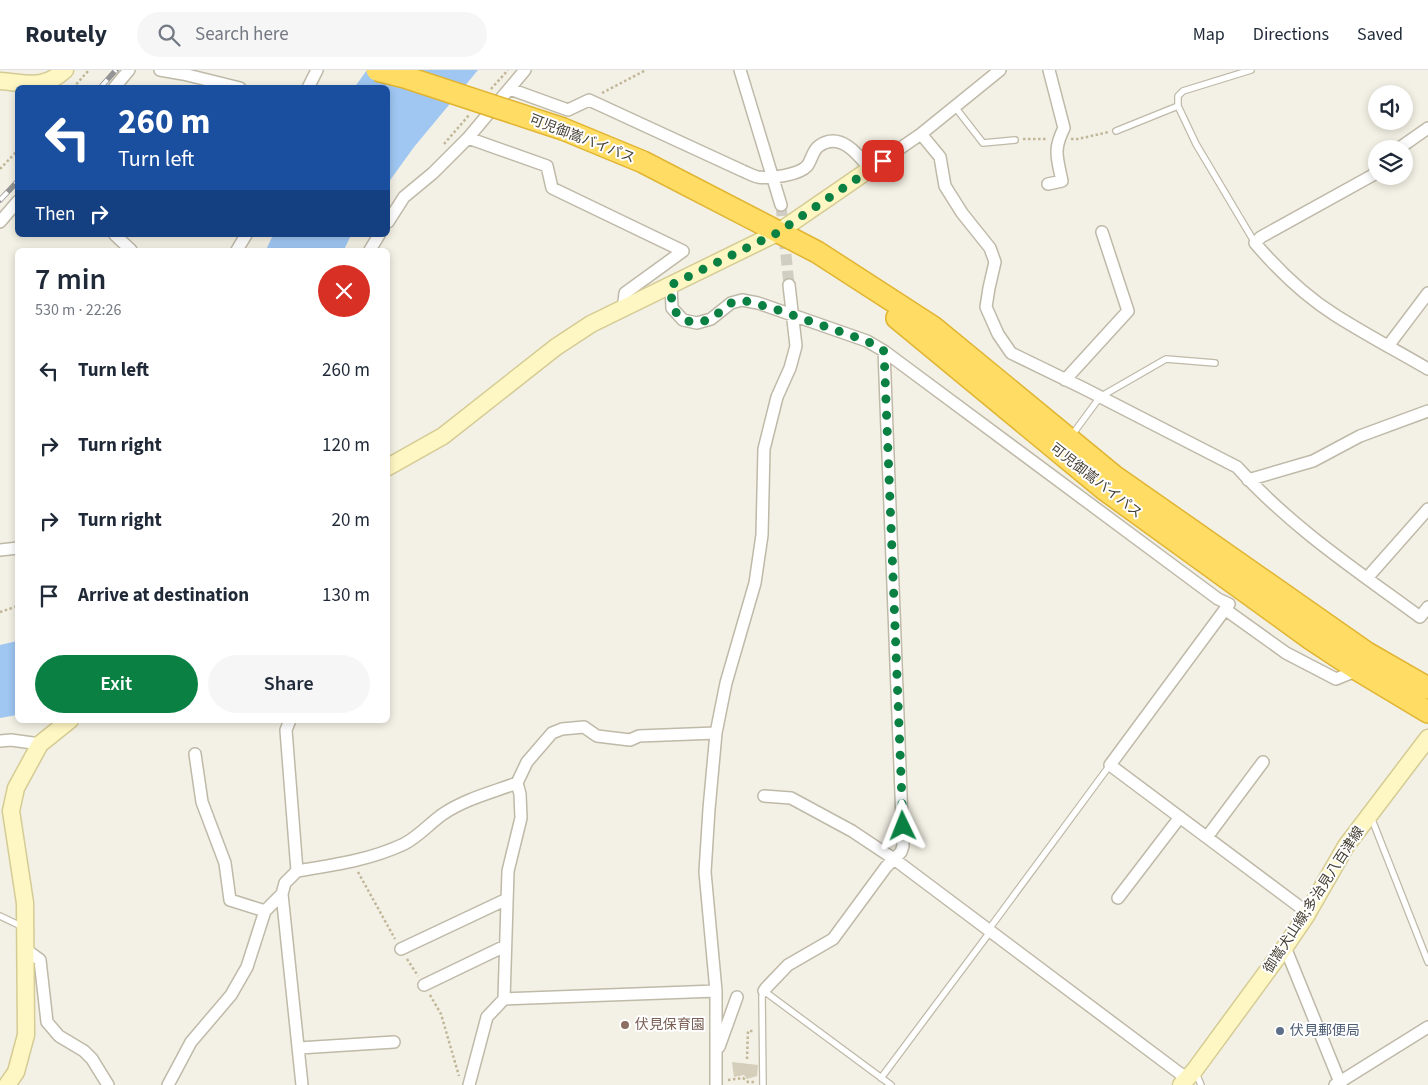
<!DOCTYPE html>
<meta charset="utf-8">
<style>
body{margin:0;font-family:"Source Sans 3","Noto Sans JP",sans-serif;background:#f6f6f7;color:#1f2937;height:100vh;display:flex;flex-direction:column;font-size:19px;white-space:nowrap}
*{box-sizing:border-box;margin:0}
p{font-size:16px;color:#747a83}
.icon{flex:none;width:28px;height:28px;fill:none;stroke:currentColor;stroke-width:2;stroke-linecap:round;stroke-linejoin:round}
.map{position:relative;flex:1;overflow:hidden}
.details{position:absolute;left:15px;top:178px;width:375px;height:475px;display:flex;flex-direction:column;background:#fff;border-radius:8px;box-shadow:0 2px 8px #0003}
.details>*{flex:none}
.hud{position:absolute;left:15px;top:15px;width:375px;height:152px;border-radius:8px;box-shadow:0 2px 8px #0003;background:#1a4fa0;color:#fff;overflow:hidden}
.controls{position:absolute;left:1368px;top:15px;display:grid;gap:10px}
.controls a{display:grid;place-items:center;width:45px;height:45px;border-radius:50%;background:#fff;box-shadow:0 2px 8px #0003;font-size:25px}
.pin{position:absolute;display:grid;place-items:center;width:42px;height:42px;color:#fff;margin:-21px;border-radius:10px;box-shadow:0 2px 8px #0006}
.me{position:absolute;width:55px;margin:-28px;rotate:358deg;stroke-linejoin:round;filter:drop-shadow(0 0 4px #0008)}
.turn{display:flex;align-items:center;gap:18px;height:105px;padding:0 20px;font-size:22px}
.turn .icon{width:65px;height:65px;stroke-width:2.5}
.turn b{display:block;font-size:35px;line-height:42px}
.then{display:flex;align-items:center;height:48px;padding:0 20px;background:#0003;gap:10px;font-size:19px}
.round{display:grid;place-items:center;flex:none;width:52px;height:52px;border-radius:26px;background:#f6f6f7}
.headline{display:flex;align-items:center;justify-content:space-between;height:85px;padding:0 20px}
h1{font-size:30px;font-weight:600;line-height:38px}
.button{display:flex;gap:10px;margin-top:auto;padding:10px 20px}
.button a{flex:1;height:58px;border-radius:30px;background:#0b8043;color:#fff;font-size:20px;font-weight:600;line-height:58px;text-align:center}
.button a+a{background:#f6f6f7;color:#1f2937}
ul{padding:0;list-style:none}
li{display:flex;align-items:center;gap:15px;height:75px;padding:0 20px}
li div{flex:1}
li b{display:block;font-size:19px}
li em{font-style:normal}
header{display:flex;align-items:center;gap:30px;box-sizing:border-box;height:70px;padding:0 25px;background:#fff;border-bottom:1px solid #e0e1e3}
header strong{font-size:24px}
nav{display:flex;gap:28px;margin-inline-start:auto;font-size:18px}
.search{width:350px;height:45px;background:#f6f6f7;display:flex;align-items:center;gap:12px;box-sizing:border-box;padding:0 18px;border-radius:28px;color:#747a83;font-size:19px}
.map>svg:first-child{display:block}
.water{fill:#9fc7f2}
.building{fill:#d5ceba}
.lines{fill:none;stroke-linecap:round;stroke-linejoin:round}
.street-tunnel{stroke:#d0cdc2;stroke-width:11;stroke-dasharray:11 5.5;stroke-linecap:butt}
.lane-casing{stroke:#bfb9a8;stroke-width:8}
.street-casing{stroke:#bfb9a8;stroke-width:14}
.secondary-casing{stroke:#d5cb94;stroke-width:19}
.highway-casing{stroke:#e1b431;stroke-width:24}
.path{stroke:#c1b798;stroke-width:2.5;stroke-dasharray:2.5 2.5;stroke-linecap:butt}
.lane{stroke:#fff;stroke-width:5.5}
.street{stroke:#fff;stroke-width:11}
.secondary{stroke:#fff7c3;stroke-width:16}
.highway{stroke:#ffdd64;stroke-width:21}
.rail-casing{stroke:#959595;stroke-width:5.5}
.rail{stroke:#fff;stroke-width:4;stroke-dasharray:11;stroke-linecap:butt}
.highway-bridge-casing{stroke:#e1b431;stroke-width:24;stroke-linecap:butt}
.highway-bridge{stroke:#ffdd64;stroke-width:21}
.route{stroke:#0b8043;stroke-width:9;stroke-dasharray:0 16.2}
.education-dot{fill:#8d6e63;stroke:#fff;stroke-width:2}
.service-dot{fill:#5c6f8a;stroke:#fff;stroke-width:2}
.labels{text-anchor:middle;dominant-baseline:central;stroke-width:4;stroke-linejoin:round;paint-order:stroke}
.street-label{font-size:14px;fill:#464135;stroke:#fff}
.education-label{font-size:14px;fill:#785e54;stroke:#fff;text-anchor:start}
.service-label{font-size:14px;fill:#4e5e75;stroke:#fff;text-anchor:start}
</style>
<header>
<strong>Routely</strong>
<div class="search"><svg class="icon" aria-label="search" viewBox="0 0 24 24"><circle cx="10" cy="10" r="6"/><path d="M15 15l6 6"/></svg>Search here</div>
<nav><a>Map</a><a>Directions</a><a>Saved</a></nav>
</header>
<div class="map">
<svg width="1428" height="1015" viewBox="0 0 1428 1015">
<rect width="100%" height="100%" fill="#f3f0e5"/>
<!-- water -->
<path class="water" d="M367 0H478L414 77 388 113V18H354Z
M273 165H351L344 180H266Z
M17 571V645L0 648V575Z"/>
<!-- building -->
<path class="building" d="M732 992 758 995 757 1006 747 1009 744 1005 734 1007Z"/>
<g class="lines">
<!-- street-tunnel -->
<path class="street-tunnel" d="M781 135 789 215"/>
<defs>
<path id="lane" d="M1251 0 1183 21 1178 26V36L1196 74 1255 173
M955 37 983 73 1015 70
M1116 61 1178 36
M1072 365 1100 327 1166 289 1215 293
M1371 747 1428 892
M0 846 23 857
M1196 1003 1201 1015
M881 1008 990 862 992 855 1110 695
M763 1015 762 926 764 921 891 1015"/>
<path id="street" d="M160 0 183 4 240 18
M740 0 781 135
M114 18 129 0
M308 18 317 0
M510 19 568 40 589 30 743 101C748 103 753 106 758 107 770 109 799 105 807 96 812 90 812 81 819 76 840 61 858 84 870 99L921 64 1000 0
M921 64 940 87 945 116 962 143 990 178 995 192 989 218 986 237 998 264 1011 283 1085 319 1237 397C1291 457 1356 500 1420 547L1428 537
M468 68 547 96 552 118 683 181 625 223 624 232 626 236
M1398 79 1428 58
M1376 101 1373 105 1261 167 1255 173C1278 200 1305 226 1335 245 1365 264 1397 281 1428 299
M1048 114 1062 111C1057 87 1053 80 1064 58L1049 0
M0 152 18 131
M388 152 404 127 433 103 468 68 525 0
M115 165 131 180
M237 180 246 165
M370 180 379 165
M671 215 672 238 683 250 697 253 711 249 731 233 742 230 758 233 867 271 884 281 1218 529 1229 534 1110 695 1308 843
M1388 276 1428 223
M1065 310 1128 241 1102 162
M1248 410 1313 391 1360 366 1428 341
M0 480 18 478
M1367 508 1428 439
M1226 540 1286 583 1336 609 1358 600
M290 650 286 660 297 801 285 813 282 824 302 1015
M0 671 11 670 40 674
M195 684 202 732 225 793 230 830 265 841
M764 726 791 728 852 761 894 789 1186 1008
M1207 767 1263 692
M297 801C334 795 370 790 404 774 418 767 430 753 443 744 465 729 493 722 517 713
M1118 828 1180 747
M1285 877 1341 1015
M25 879 40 890 47 952 59 966 84 981 92 989 108 1015
M401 879 507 829
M424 915 505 876
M764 921 766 918 788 895 833 869 886 797 901 782 903 776 884 281
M504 929 716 921
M719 977 737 927
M299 978 394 972
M168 1015 191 972 231 925 247 897 265 841 282 824
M469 1015 487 947 504 929 508 801 521 748 520 724 517 713 527 692 552 663 562 659 584 657 597 666 630 670 639 666 716 663
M716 1015V921L705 802 709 739 716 663 726 613 755 513 762 465 764 379 777 327 790 298 796 276 789 215
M1335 1015 1428 957"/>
<path id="secondary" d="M0 11C28 13 43 20 65 0
M388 397 443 366 556 277 591 254 777 163 870 99
M7 1015 16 1002 26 965 25 833 11 741 16 718 40 674 70 650
M1181 1015 1194 1001 1285 877 1306 846 1346 776 1428 668"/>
<path id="highway" d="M563 59 643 92 817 182 933 257 1114 406 1367 583 1428 618
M897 248 1104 419 1311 569 1358 600 1428 642"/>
</defs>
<!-- lane casing -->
<use href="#lane" class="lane-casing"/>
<!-- street casing -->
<use href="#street" class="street-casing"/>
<!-- secondary casing -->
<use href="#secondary" class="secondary-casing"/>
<!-- highway casing -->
<use href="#highway" class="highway-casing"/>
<!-- path -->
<path class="path" d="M73 18 89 0
M491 19 508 0
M602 23 646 0
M1023 69H1048
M1071 69H1078L1109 62
M444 74 470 44
M0 99 18 80
M0 542 18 536
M358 802 395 869
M407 889 418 906
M430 925 441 944 459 1006
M747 989 748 961H754
M728 1010 743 1008 748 1012H755"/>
<!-- lane -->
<use href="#lane" class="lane"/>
<!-- street -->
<use href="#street" class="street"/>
<!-- secondary -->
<use href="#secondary" class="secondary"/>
<!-- highway -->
<use href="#highway" class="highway"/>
<defs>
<path id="rail" d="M100 18 116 0
M0 130 18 111"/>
</defs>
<!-- rail casing -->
<use href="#rail" class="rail-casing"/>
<!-- rail -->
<use href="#rail" class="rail"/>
<defs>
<path id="highway-bridge" d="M377 0 405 7 563 59"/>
</defs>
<!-- highway-bridge casing -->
<use href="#highway-bridge" class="highway-bridge-casing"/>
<!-- highway-bridge -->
<use href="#highway-bridge" class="highway-bridge"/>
</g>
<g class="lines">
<!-- route -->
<path class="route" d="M883 91 777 163 671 215 672 238 683 250 697 253 711 249 731 233 742 230 775 239 867 271 884 281 903 756"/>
</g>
<!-- markers -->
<circle class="education-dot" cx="625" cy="955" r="5"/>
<circle class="service-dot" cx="1280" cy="961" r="5"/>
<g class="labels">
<!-- street labels -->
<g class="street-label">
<text transform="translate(582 69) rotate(21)">可児御嵩バイパス</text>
<text transform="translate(1096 411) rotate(38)">可児御嵩バイパス</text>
<text transform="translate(1314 830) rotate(-57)">御嵩犬山線;多治見八百津線</text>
</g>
<!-- education labels -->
<g class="education-label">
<text x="635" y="955">伏見保育園</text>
</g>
<!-- service labels -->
<g class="service-label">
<text x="1290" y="961">伏見郵便局</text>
</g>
</g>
</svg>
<div class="controls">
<a><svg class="icon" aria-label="sound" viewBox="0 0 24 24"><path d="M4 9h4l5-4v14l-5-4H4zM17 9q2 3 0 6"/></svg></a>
<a><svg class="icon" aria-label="layers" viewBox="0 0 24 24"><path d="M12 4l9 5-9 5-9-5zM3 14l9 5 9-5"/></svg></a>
</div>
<div class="pin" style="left:883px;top:91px;background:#d93025"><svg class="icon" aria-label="arrive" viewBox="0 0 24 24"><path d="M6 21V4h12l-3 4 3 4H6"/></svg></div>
<svg class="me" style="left:903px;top:756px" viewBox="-20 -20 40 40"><path d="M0-17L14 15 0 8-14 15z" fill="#0b8043" stroke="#fff" stroke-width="4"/></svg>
<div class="hud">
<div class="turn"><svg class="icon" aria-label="left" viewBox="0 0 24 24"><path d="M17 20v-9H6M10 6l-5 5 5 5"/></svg><div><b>260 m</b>Turn left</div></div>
<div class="then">Then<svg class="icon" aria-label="right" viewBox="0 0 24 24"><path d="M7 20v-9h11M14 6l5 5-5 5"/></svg></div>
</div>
<section class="details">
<div class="headline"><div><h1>7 min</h1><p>530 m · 22:26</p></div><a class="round" style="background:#d93025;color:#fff"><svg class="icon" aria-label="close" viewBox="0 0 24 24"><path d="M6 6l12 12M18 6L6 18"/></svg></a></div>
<ul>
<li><svg class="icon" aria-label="left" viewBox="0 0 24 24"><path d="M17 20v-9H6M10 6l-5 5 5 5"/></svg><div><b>Turn left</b></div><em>260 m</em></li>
<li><svg class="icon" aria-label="right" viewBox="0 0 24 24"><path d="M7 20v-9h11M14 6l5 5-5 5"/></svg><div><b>Turn right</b></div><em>120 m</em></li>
<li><svg class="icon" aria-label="right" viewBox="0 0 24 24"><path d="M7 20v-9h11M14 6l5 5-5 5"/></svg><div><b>Turn right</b></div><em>20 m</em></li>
<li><svg class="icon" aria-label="arrive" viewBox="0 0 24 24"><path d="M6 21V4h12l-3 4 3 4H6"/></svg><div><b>Arrive at destination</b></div><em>130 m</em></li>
</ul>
<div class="button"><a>Exit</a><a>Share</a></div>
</section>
</div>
